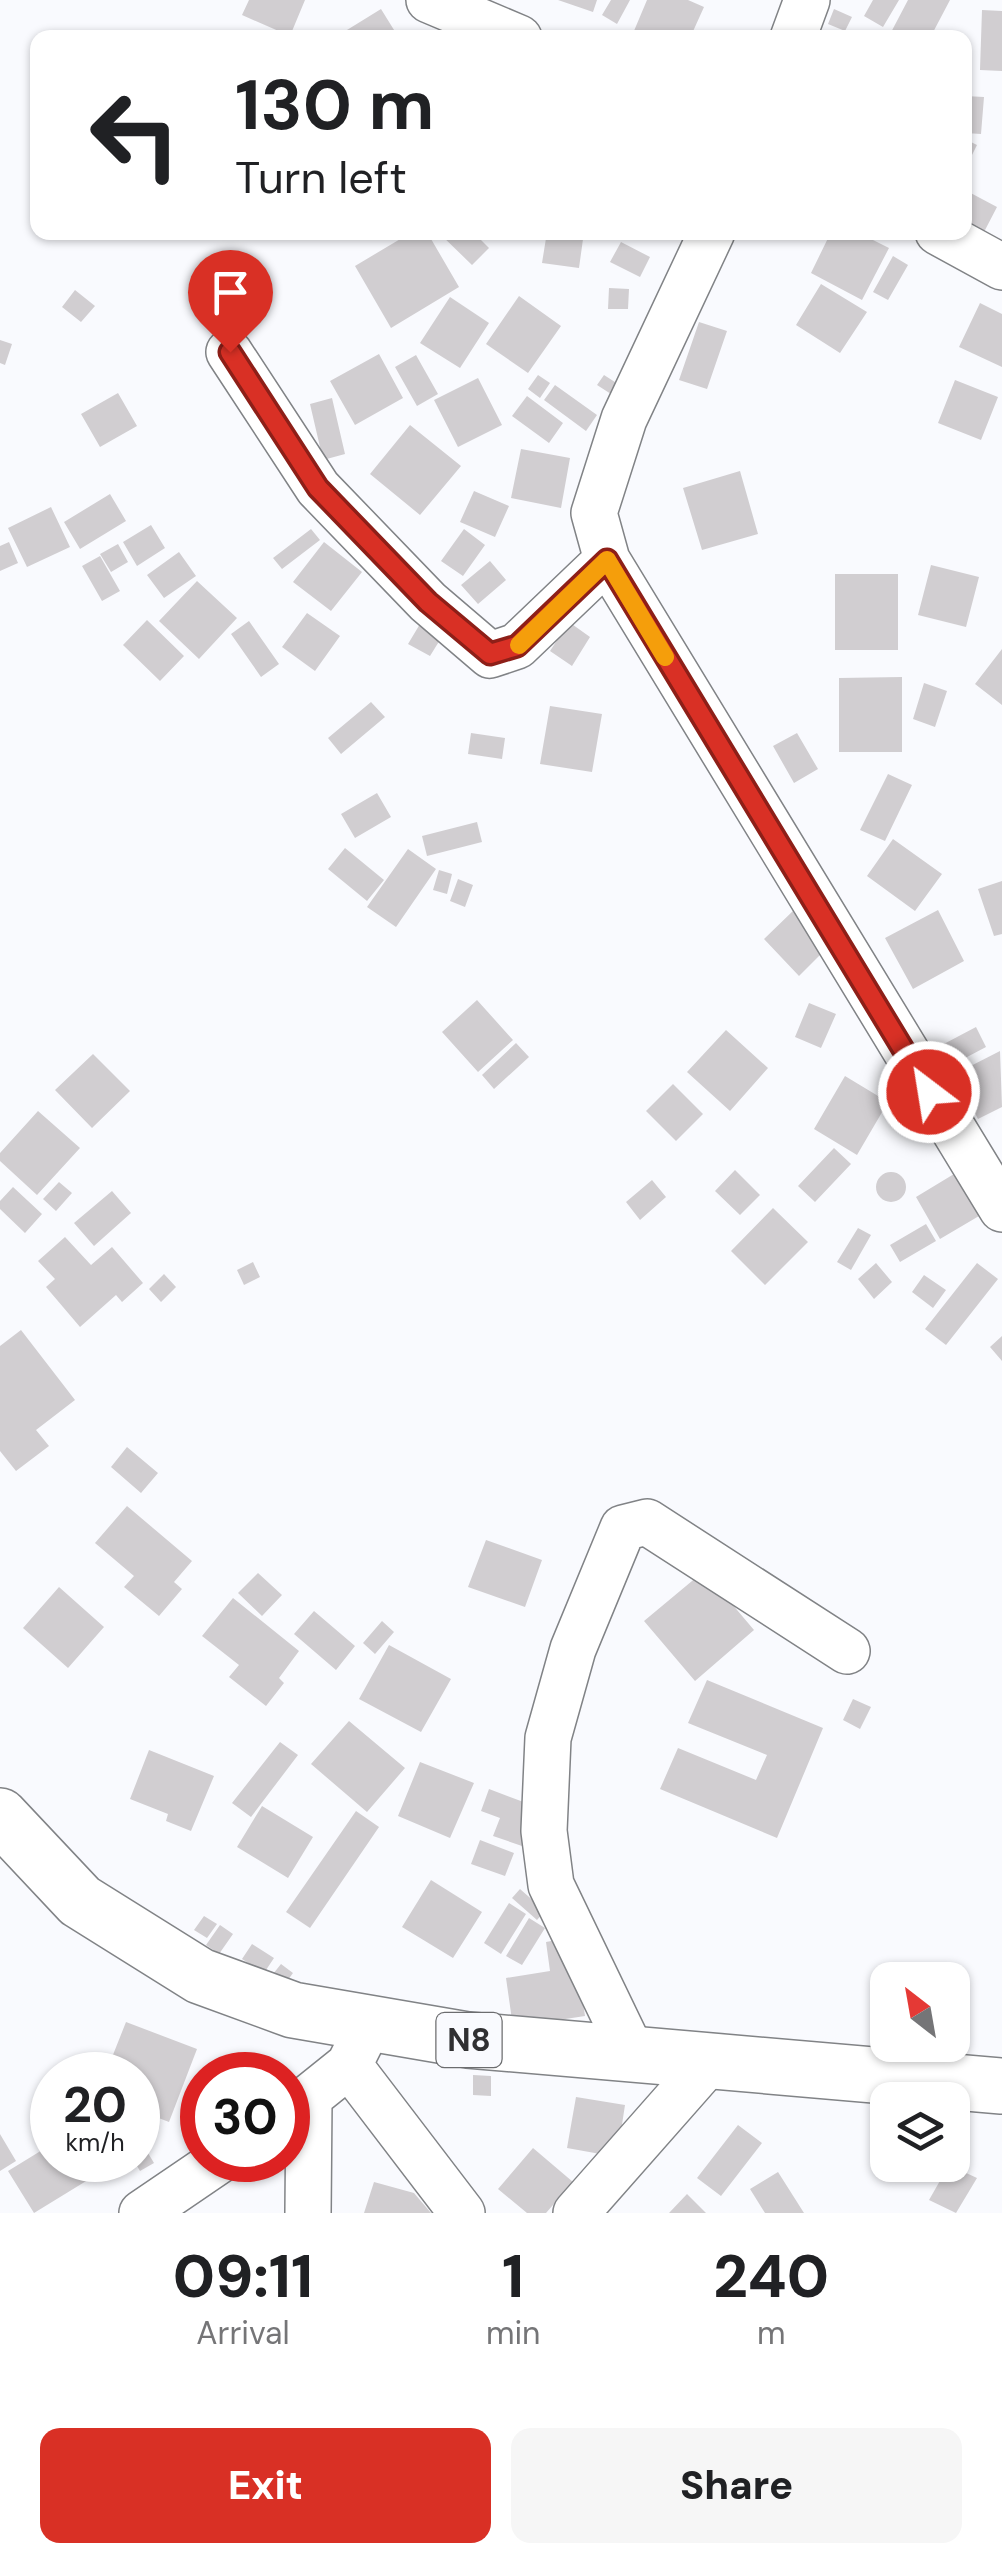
<!DOCTYPE html>
<style>
body{margin:0;font-family:"DM Sans",sans-serif;background:#f6f6f6;color:#202124;height:100vh;display:flex;flex-direction:column;font-size:38px;white-space:nowrap}
*{box-sizing:border-box;margin:0}
p{font-size:32px;color:#757577}
.icon{flex:none;width:55px;height:55px;fill:none;stroke:currentColor;stroke-width:2;stroke-linecap:round;stroke-linejoin:round}
.map{position:relative;height:2213px;overflow:hidden}
.panel{display:flex;flex-direction:column;background:#fff;flex:1}
.panel>*{flex:none}
.top-card{position:absolute;left:30px;top:30px;width:942px;height:210px;border-radius:20px;box-shadow:0 2px 8px #0004;background:#fff;color:#202124;overflow:hidden}
.needle{width:65px;rotate:329deg}
.buttons{position:absolute;left:870px;top:1962px;display:grid;gap:20px}
.buttons a{display:grid;place-items:center;width:100px;height:100px;border-radius:20px;background:#fff;box-shadow:0 2px 8px #0004;font-size:50px}
.speed{position:absolute;left:30px;top:2052px;display:flex;gap:20px;font-size:50px;font-weight:700;text-align:center}
.speed>*{display:grid;place-content:center;width:130px;height:130px;border-radius:50%;background:#fff;box-shadow:0 2px 8px #0004;line-height:1}
.speed small{font-size:25px;font-weight:400}
.speed .limit{border:15px solid #d22;background:#fff;color:#111}
.pin{position:absolute;display:grid;place-items:center;width:85px;height:85px;color:#fff;margin:-102px -42px;border-radius:50% 50% 50% 0;rotate:-45deg;box-shadow:0 0 10px #0007}
.pin .icon{rotate:45deg}
.me{position:absolute;width:110px;margin:-55px;rotate:329deg;stroke-linejoin:round;filter:drop-shadow(0 0 8px #0008)}
.turn{display:flex;align-items:center;gap:35px;height:210px;padding:0 40px;font-size:45px}
.turn .icon{width:130px;height:130px;stroke-width:2.5}
.turn b{display:block;font-size:70px;line-height:85px}
.eta{display:flex;justify-content:space-evenly;align-items:center;height:170px;text-align:center}
.eta b{font-size:60px;font-weight:800;line-height:70px}
.cta{display:flex;gap:20px;margin-top:auto;padding:20px 40px}
.cta a{flex:1;height:115px;border-radius:20px;background:#d93025;color:#fff;font-size:40px;font-weight:800;line-height:115px;text-align:center}
.cta a+a{background:#f6f6f6;color:#202124}
.map>svg:first-child{display:block}
.building{fill:#d1ced1}
.lines{fill:none;stroke-linecap:round;stroke-linejoin:round}
.minor-casing{stroke:#818386;stroke-width:48}
.major-casing{stroke:#818386;stroke-width:58}
.minor{stroke:#fff;stroke-width:45}
.major{stroke:#fff;stroke-width:55}
.route-casing{stroke:#8d1f18;stroke-width:25}
.route{stroke:#d93025;stroke-width:18}
.slow{stroke:#f59e0b;stroke-width:18}
.labels{text-anchor:middle;dominant-baseline:central;stroke-width:9;stroke-linejoin:round;paint-order:stroke}
.shield{fill:#f9fafe;stroke:#6c6d6f;stroke-width:2.5}
.shield-label{font-size:32px;font-weight:bold;fill:#303032}
</style>
<div class="map">
<svg width="1002" height="2213" viewBox="0 0 1002 2213">
<rect width="100%" height="100%" fill="#f9fafe"/>
<!-- building -->
<path class="building" d="M249 0H305L290 36 242 15Z
M558 0H597L593 12Z
M611 0H630L617 24 602 15Z
M647 0H688L704 7 690 38H631Z
M873 0H899L883 27 864 16Z
M908 0H950L930 38H888Z
M381 9 399 38H334Z
M834 9 852 17 845 31 828 24Z
M982 10 1002 11V71L980 70Z
M965 96 984 97 981 134 965 133Z
M965 139 977 145 965 169Z
M965 190 997 207 984 232 965 223Z
M412 232H427L459 287 391 328 355 266Z
M438 232H473L489 248 472 265Z
M547 232H584L579 268 542 263Z
M831 232H857L889 248 862 300 811 273Z
M621 242 650 257 640 277 610 262Z
M893 256 908 265 888 300 873 292Z
M821 284 867 312 840 353 796 325Z
M609 288 629 289 628 309H608Z
M75 290 95 306 81 322 62 307Z
M519 296 561 326 528 373 486 344Z
M450 297 489 323 460 368 420 343Z
M980 303 1002 314V367L959 347Z
M699 322 727 331 707 389 679 380Z
M0 340 12 344 5 365 0 363Z
M379 354 403 398 355 425 330 381Z
M416 355 438 394 417 406 395 367Z
M538 375 550 383 540 398 528 389Z
M604 375 618 384 611 394 597 385Z
M478 378 502 425 458 447 434 400Z
M955 380 998 397 981 440 938 423Z
M555 385 597 415 586 431 544 400Z
M118 393 137 426 100 447 81 414Z
M527 396 563 423 549 443 512 416Z
M332 398 345 454 323 460 310 404Z
M410 425 461 466 420 515 370 474Z
M521 449 570 458 561 508 511 498Z
M740 471 758 534 702 550 683 488Z
M474 491 509 506 495 537 460 522Z
M110 494 126 521 80 549 64 522Z
M51 507 70 547 27 567 8 528Z
M151 525 165 548 137 566 123 542Z
M311 529 320 540 282 569 273 558Z
M464 529 485 545 463 576 441 561Z
M9 542 18 563 0 571V546Z
M324 542 362 572 331 611 293 582Z
M118 544 128 562 111 572 100 554Z
M179 552 196 576 164 598 147 575Z
M100 556 120 591 102 601 82 566Z
M490 561 506 580 478 604 461 585Z
M931 565 979 577 966 627 918 615Z
M835 574H898V650H835Z
M197 581 237 618 199 659 159 621Z
M307 613 340 636 315 671 282 647Z
M426 614 448 627 430 656 408 644Z
M147 620 184 656 160 681 123 645Z
M249 621 279 664 261 677 231 634Z
M569 622 590 637 572 666 550 651Z
M1002 649V705L975 684Z
M902 677V752H839V678Z
M924 683 947 691 935 727 913 719Z
M371 702 385 717 341 754 328 738Z
M550 706 602 714 592 772 540 764Z
M471 733 505 738 502 759 468 754Z
M797 733 818 769 794 783 773 746Z
M888 774 912 785 885 841 860 830Z
M377 793 391 817 355 838 341 814Z
M477 822 482 842 427 856 422 836Z
M893 839 942 874 915 911 867 876Z
M345 848 384 880 367 901 328 869Z
M408 849 436 869 396 927 367 907Z
M439 870 452 874 447 894 433 890Z
M458 879 473 885 465 907 450 901Z
M1002 881V934L994 936 978 889Z
M795 909 831 944 799 976 764 939Z
M938 910 964 961 913 989 885 938Z
M477 1000 513 1040 478 1072 442 1032Z
M809 1003 836 1014 821 1048 795 1037Z
M976 1027 986 1047 950 1066 940 1046Z
M726 1030 768 1068 730 1111 687 1072Z
M516 1043 529 1057 494 1089 482 1075Z
M1000 1051 1002 1107 978 1119 955 1074Z
M93 1054 130 1091 92 1128 55 1090Z
M845 1076 888 1102 857 1155 814 1129Z
M673 1084 703 1114 676 1141 646 1111Z
M38 1111 80 1148 37 1195 0 1161V1153Z
M834 1148 851 1164 815 1202 798 1186Z
M735 1170 760 1195 740 1215 715 1191Z
M876 1187a15 15 0 1 1 30 0a15 15 0 1 1-30 0Z
M954 1174 979 1216 940 1239 916 1197Z
M652 1180 666 1197 640 1220 626 1202Z
M59 1182 72 1193 56 1211 43 1199Z
M13 1187 42 1214 25 1233 0 1209V1201Z
M112 1191 131 1213 94 1246 74 1223Z
M773 1208 808 1242 765 1285 731 1251Z
M926 1224 936 1241 900 1262 890 1245Z
M858 1228 871 1235 851 1270 837 1262Z
M65 1237 91 1265 112 1247 143 1283 122 1302 116 1295 80 1327 46 1287 55 1279 38 1261Z
M253 1262 260 1277 244 1285 237 1270Z
M876 1263 892 1282 874 1299 858 1279Z
M977 1263 998 1279 946 1345 925 1329Z
M164 1274 176 1287 161 1302 149 1289Z
M924 1275 946 1290 933 1308 912 1292Z
M21 1330 75 1400 36 1430 49 1446 16 1471 0 1451V1346Z
M1002 1336V1361L990 1347Z
M127 1447 158 1473 141 1493 111 1467Z
M127 1506 192 1561 174 1582 182 1589 159 1616 124 1587 134 1576 95 1543Z
M486 1540 542 1560 525 1607 468 1587Z
M704 1571 754 1630 695 1681 644 1621Z
M258 1573 282 1595 262 1616 238 1593Z
M59 1587 104 1627 68 1668 23 1628Z
M233 1598 299 1651 279 1678 284 1683 266 1706 229 1677 239 1665 202 1636Z
M314 1611 355 1646 336 1670 294 1634Z
M382 1621 394 1632 375 1654 363 1643Z
M389 1645 451 1679 421 1732 359 1699Z
M707 1680 823 1728 777 1838 660 1789 678 1748 756 1780 767 1755 688 1723Z
M853 1699 871 1707 860 1729 843 1720Z
M349 1721 405 1768 367 1812 311 1764Z
M280 1742 298 1755 251 1817 232 1803Z
M149 1750 214 1776 191 1831 166 1821 168 1814 130 1799Z
M420 1762 474 1783 450 1838 398 1816Z
M489 1789 537 1807 522 1846 493 1836 500 1818 481 1811Z
M262 1806 313 1837 288 1878 237 1847Z
M356 1811 379 1827 310 1928 286 1912Z
M480 1840 514 1853 505 1876 471 1864Z
M431 1880 482 1912 453 1958 402 1927Z
M520 1889 545 1911 537 1920 512 1898Z
M509 1903 526 1914 501 1954 484 1943Z
M204 1916 217 1924 207 1938 194 1930Z
M529 1918 545 1928 522 1965 506 1956Z
M220 1925 233 1934 219 1954 206 1945Z
M573 1937 585 2016 513 2027 506 1978 550 1971 546 1942Z
M252 1944 274 1958 264 1973 242 1959Z
M281 1964 293 1973 285 1984 273 1974Z
M126 2022 197 2049 169 2122 138 2110V2075H105Z
M473 2075 491 2076V2096L473 2095Z
M576 2097 625 2105 617 2157 567 2148Z
M738 2125 762 2143 721 2196 697 2178Z
M0 2134 16 2161 0 2171Z
M52 2144V2160H87L96 2175 34 2213 8 2171Z
M533 2148 573 2182 546 2213H527L498 2189Z
M148 2153 154 2163 140 2171 134 2161Z
M949 2165 977 2178 956 2213 929 2200Z
M778 2172 804 2213H765L750 2189Z
M374 2182 414 2193 431 2213H364Z
M687 2194 706 2213H669Z"/>
<g class="lines">
<defs>
<path id="minor" d="M429 0 519 38
M793 38 807 0
M712 232 624 419 594 513 607 560 1002 1209
M938 232 1002 267
M229 352 318 488 428 602 490 655 517 646 607 560
M632 2053 551 1885 544 1831 548 1738 573 1649 623 1528 647 1522 847 1651
M349 2065 462 2213
M288 2114 349 2065 361 2041
M142 2213 220 2160
M308 2213 309 2100
M576 2213 710 2061"/>
<path id="major" d="M0 1816 80 1901 200 1976 293 2010 468 2040 1002 2086"/>
</defs>
<!-- minor casing -->
<use href="#minor" class="minor-casing"/>
<!-- major casing -->
<use href="#major" class="major-casing"/>
<!-- minor -->
<use href="#minor" class="minor"/>
<!-- major -->
<use href="#major" class="major"/>
</g>
<g class="lines">
<defs>
<path id="route" d="M230 352 318 488 428 602 490 654 517 646 607 560 929 1092"/>
</defs>
<!-- route casing -->
<use href="#route" class="route-casing"/>
<!-- route -->
<use href="#route" class="route"/>
<!-- slow -->
<path class="slow" d="M519 645 607 560 665 657"/>
</g>
<g class="labels">
<!-- shield labels -->
<rect class="shield" x="436.5" y="2013" width="65" height="54" rx="8"/>
<g class="shield-label">
<text x="469" y="2040">N8</text>
</g>
</g>
</svg>
<div class="buttons">
<a><svg class="needle" viewBox="-14 -14 28 28"><path d="M0-13l5 13h-10z" fill="#e53935"/><path d="M0 13l5-13h-10z" fill="#757577"/></svg></a>
<a><svg class="icon" aria-label="layers" viewBox="0 0 24 24"><path d="M12 4l9 5-9 5-9-5zM3 14l9 5 9-5"/></svg></a>
</div>
<div class="speed"><div>20<small>km/h</small></div><div class="limit">30</div></div>
<div class="pin" style="left:230px;top:352px;background:#d93025"><svg class="icon" aria-label="arrive" viewBox="0 0 24 24"><path d="M6 21V4h12l-3 4 3 4H6"/></svg></div>
<svg class="me" style="left:929px;top:1092px" viewBox="-20 -20 40 40"><circle r="17" fill="#d93025" stroke="#fff" stroke-width="3"/><path d="M0-11L8 9 0 5-8 9z" fill="#fff"/></svg>
<div class="top-card">
<div class="turn"><svg class="icon" aria-label="left" viewBox="0 0 24 24"><path d="M17 20v-9H6M10 6l-5 5 5 5"/></svg><div><b>130 m</b>Turn left</div></div>
</div>
</div>
<section class="panel">
<div class="eta">
<div><b>09:11</b><p>Arrival</p></div>
<div><b>1</b><p>min</p></div>
<div><b>240</b><p>m</p></div>
</div>
<div class="cta"><a>Exit</a><a>Share</a></div>
</section>
